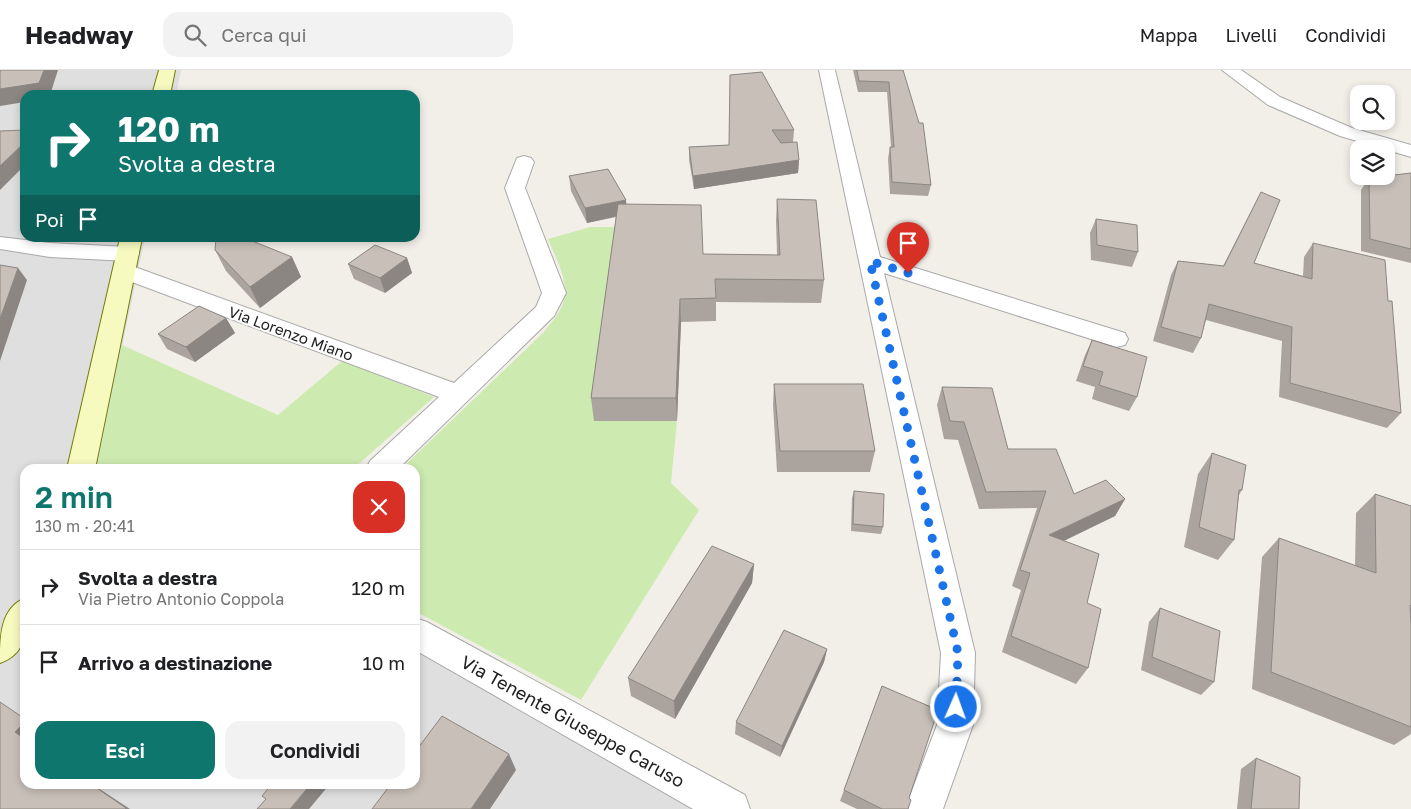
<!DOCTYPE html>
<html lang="it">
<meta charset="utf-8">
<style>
body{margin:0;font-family:"Golos Text",sans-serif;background:#f2f2f2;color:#202124;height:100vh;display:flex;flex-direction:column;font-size:19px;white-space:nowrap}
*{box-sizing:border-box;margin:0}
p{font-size:16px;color:#757577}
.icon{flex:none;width:28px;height:28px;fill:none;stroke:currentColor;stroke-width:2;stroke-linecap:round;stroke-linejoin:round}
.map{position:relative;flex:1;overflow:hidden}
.details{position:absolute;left:20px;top:394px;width:400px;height:325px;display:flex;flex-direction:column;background:#fff;border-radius:15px;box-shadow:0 2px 8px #0003}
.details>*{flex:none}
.hud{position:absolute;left:20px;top:20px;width:400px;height:152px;border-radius:15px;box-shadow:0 2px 8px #0003;background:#0f766e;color:#fff;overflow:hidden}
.controls{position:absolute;left:1350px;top:15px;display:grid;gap:10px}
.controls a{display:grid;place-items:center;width:45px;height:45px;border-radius:10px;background:#fff;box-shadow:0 2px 8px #0003;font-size:25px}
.pin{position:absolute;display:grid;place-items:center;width:42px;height:42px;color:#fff;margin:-51px -21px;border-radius:50% 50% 50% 0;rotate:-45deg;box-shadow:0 0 5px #0007}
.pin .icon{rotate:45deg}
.me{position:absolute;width:55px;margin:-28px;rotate:2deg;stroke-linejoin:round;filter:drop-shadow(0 0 4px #0008)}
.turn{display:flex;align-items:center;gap:18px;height:105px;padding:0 15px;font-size:22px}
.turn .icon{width:65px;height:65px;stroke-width:2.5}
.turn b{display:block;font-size:35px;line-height:42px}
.then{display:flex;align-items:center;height:48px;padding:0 15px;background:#0003;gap:10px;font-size:19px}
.round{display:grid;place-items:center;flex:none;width:52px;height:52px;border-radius:15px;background:#f2f2f2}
.overview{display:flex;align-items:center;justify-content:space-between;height:85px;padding:0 15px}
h1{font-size:30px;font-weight:600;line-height:38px;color:#0f766e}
.action{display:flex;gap:10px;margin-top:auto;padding:10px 15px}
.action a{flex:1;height:58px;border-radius:15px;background:#0f766e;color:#fff;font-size:20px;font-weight:600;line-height:58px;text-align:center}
.action a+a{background:#f2f2f2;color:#202124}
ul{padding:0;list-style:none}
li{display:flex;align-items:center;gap:15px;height:75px;padding:0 15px;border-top:1px solid #e0e0e0}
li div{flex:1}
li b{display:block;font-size:19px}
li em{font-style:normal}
header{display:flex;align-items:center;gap:30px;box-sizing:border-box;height:70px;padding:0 25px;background:#fff;border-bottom:1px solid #e0e0e0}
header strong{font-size:24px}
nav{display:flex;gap:28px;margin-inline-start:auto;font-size:18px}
.search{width:350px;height:45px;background:#f2f2f2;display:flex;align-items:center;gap:12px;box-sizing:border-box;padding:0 18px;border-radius:15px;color:#757577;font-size:19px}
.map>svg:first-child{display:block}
.residential{fill:#e0dfdf}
.grass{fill:#cdebb0}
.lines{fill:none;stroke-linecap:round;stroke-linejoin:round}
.minor-casing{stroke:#a9a9a9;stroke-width:2}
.secondary-casing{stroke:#707d05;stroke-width:2}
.minor{fill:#fff;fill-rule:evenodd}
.secondary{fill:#f7fabf;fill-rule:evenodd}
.wall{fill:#aba49e}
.shaded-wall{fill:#8b8681}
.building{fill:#c7bfb8;stroke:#8b8681}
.route{stroke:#1a73e8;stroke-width:9;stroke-dasharray:0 16.2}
.labels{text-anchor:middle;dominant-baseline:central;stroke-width:4;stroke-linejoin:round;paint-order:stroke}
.street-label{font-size:15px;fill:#222;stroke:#fff}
.near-street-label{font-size:18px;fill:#222;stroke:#fff}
</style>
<header>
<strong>Headway</strong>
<div class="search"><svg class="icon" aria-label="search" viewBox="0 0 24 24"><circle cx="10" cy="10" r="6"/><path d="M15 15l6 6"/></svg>Cerca qui</div>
<nav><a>Mappa</a><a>Livelli</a><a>Condividi</a></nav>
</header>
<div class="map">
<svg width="1411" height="739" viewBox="0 0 1411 739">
<rect width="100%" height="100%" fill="#f2efe9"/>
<!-- residential -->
<path class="residential" d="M0 0H181L176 25H25V168H145L97 396 101 399H25V714H415V573L705 739H0Z"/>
<!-- grass -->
<path class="grass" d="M590 157H620L595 351H677L671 413 699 440 581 630 415 541V399H401L544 262C549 255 556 248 560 240 573 217 557 191 548 169Z
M122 275 278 345 342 291 434 327 353 399H101L97 396Z"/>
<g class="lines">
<defs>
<path id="minor" d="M819 0H835L880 187 1125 263 1128 269 1125 275 1116 277 884 203 975 583 973 655 943 739H905L937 655 941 583Z
M1222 0H1241L1280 27 1352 58 1411 75V87L1340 66 1268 35Z
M524 86 531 88 534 92 525 118 566 223 554 246 398 399H366L370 391 439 327 116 206 113 201 116 196 124 194 132 196 454 313 536 237 542 223 505 118 517 88Z
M0 167 50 173 128 177 136 179 139 184 136 189 128 191 50 187 0 179Z
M415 548 427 552 745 725 750 739H693L415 580Z"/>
<path id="secondary" d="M159 0H175L170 25H152Z
M120 168H142L95 399H67Z
M25 528C25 555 31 582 0 593 0 566 0 539 25 528Z"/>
</defs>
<!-- minor casing -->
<use href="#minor" class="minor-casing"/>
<!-- secondary casing -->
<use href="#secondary" class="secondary-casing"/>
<!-- minor -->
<use href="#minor" class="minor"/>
<!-- secondary -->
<use href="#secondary" class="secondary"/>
</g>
<!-- wall -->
<path class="wall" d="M853 0H903L931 115 928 126 890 124 888 88 890 77H891L887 22H858Z
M730 5 794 60 793 73 799 90 798 103 694 119 689 90V77L729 75Z
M1411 103V193L1361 181V120L1369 108Z
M569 106 626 130V134L703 184 777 185 776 151 777 129 824 210 821 233 716 232V251L681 252 677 351H594L591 328 616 147 587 153 571 121Z
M1261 122 1254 193 1303 206 1304 187 1313 173 1388 231 1401 343 1387 358 1279 327 1282 271 1206 250 1201 268 1193 283 1153 271 1171 205 1178 191 1223 196Z
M1096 149 1138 182 1132 197 1091 190 1090 163Z
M215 180 292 187 301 207 260 238 226 201Z
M407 188 412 203 385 223 354 209 348 194Z
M226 248 235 263 195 292 167 279 158 264Z
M1092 270 1137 327 1129 341 1092 329 1095 317 1076 311 1085 285Z
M774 314 875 381 870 402H777L773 335Z
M942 317 1008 379 1074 424 1125 429 1115 446 1064 471 1087 533 1088 598 1076 614 1002 582 1021 520 1012 516 1037 438 979 439 958 370 944 369 937 335Z
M1212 383 1242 420 1239 425 1234 470 1218 490 1184 477 1198 404Z
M854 421 883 457 881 464 851 461 852 428Z
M1375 424 1411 436V664L1394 675 1252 619 1262 487 1279 468 1355 496 1356 443Z
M754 494 752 513 675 649 631 626 628 608Z
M1160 538 1214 612 1201 625 1141 600 1149 552Z
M827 579 824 592 780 687 735 664 736 652Z
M882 616 909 728 908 739H857L840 731Z
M1256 688 1299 739H1237L1241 699Z"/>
<!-- shaded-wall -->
<path class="shaded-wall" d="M44 0H58L50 25H25V32L0 36V19Z
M25 72V95L0 120V96Z
M799 90 798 103 694 119 693 106Z
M626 130 627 144 587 153 585 138Z
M292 187 301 207 260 238 250 217Z
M407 188 412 203 385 223 380 208Z
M18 198 27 210 0 291V249Z
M680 229 681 252 677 351 676 328Z
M226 248 235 263 195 292 186 277Z
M1125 429 1115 446 1040 482 1049 465Z
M754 494 752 513 675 649 674 631Z
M827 579 824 592 780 687 782 676Z
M25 652V669L15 662Z
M509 684 516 700 490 739H471Z
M91 714H92L130 739H125Z
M311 714H330L309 739H290Z"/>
<!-- building -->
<path class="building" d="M1 0H44L39 13 0 19V2Z
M857 0H903L919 53H923L931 115 892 112 890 77H894L889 12 859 11Z
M762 2 794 60H772L781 73 797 72 799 90 693 106 689 77 729 75 730 5Z
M25 60V72L0 96V61Z
M608 99 626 130 585 138 569 106Z
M1411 103V179L1370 169 1369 108Z
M1261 122 1280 130 1254 193 1312 209 1313 173 1385 190 1388 231H1392L1401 343 1290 313 1292 257 1209 234 1201 268 1161 257 1178 191 1224 196Z
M777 129 816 130 824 210 715 209 716 228 680 229 676 328H591L618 134 701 135 703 184 780 185Z
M1096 149 1137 155 1138 182 1097 175Z
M216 168H245L292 187 250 217 215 180Z
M375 175 407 188 380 208 348 194Z
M0 195 18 198 0 249Z
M199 236 226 248 186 277 158 264Z
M1092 270 1147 287 1137 327 1099 315 1103 302 1083 296Z
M774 314H863L875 381H780Z
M942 317 992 318 1008 379H1056L1074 424 1106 410 1125 429 1049 465 1099 484 1087 533 1101 539 1088 598 1011 566 1030 503 1020 500 1046 421 986 422 964 352 950 351Z
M1212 383 1246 395 1242 420H1239L1234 470 1199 457Z
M854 421 884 424 883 457 853 454Z
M1375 424 1411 436V536L1410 535 1411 555V657L1271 602 1279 468 1376 503Z
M712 476 754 494 674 631 628 608Z
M1160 538 1220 561 1214 612 1152 587Z
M784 560 827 579 782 676 736 652Z
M882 616 938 640 909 728 911 730 908 739H882L844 720Z
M0 632 25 649V652L15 662 25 669V714H91L126 738 125 739H0Z
M442 646 509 684 471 739H372L391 714H415V682Z
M1256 688 1300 707 1299 739H1251Z
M272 714H311L290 739H257L266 729 262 726Z"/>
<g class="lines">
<!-- route -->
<path class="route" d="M908 203 870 191 958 583 956 637"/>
</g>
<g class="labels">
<!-- street labels -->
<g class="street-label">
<text transform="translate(291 263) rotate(20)">Via Lorenzo Miano</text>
</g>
<!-- near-street labels -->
<g class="near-street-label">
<text transform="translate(573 651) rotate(29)">Via Tenente Giuseppe Caruso</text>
</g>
</g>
</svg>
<div class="controls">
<a><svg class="icon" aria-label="search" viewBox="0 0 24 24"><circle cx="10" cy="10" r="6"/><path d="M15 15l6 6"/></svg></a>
<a><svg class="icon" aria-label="layers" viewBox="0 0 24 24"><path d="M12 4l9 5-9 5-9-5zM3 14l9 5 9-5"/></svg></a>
</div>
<div class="pin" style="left:908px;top:203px;background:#d93025"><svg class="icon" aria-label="arrive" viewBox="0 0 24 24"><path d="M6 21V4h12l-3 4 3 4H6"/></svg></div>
<svg class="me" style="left:956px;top:637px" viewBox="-20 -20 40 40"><circle r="17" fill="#1a73e8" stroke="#fff" stroke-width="3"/><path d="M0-11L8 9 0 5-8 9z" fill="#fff"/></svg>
<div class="hud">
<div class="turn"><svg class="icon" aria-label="right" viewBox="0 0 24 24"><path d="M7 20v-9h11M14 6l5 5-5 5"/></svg><div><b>120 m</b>Svolta a destra</div></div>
<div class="then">Poi<svg class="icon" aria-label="arrive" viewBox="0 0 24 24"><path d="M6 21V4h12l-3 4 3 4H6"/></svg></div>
</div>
<section class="details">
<div class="overview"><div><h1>2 min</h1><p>130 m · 20:41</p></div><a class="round" style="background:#d93025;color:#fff"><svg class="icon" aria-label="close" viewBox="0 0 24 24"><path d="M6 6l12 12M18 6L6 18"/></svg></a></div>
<ul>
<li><svg class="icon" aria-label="right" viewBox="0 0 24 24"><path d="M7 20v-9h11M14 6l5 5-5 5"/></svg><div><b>Svolta a destra</b><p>Via Pietro Antonio Coppola</p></div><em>120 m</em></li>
<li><svg class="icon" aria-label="arrive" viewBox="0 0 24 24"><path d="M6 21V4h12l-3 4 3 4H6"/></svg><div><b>Arrivo a destinazione</b></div><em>10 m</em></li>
</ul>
<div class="action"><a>Esci</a><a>Condividi</a></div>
</section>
</div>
